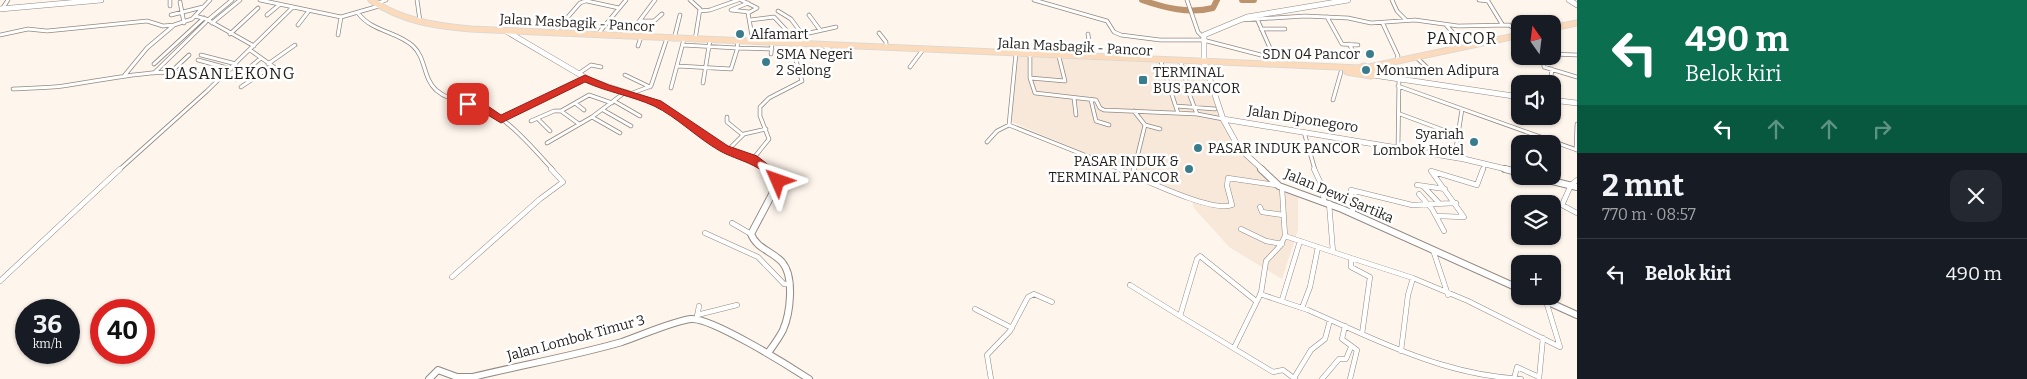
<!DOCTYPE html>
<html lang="id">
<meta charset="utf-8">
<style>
body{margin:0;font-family:Bitter,serif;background:#242831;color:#f1f3f6;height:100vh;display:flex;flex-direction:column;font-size:19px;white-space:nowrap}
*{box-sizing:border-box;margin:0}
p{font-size:16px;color:#9ea1a6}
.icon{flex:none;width:28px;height:28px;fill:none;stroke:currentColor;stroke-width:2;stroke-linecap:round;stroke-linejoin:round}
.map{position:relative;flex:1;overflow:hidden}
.panel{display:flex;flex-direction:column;background:#171b24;width:450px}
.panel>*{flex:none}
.top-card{background:#0b6e4f;color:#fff;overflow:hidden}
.needle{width:32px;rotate:346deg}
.fabs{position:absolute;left:1511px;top:15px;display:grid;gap:10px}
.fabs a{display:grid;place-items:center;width:50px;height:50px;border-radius:10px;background:#171b24;box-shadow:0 1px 4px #0004;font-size:25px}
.speed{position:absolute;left:15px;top:299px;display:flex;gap:10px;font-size:25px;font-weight:700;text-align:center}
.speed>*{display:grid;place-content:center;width:65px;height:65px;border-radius:50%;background:#171b24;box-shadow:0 1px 4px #0004;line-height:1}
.speed small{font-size:12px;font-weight:400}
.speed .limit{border:8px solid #d22;background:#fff;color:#111}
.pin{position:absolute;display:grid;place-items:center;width:42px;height:42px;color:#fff;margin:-21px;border-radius:10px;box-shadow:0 2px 8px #0006}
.me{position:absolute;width:55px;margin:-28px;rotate:313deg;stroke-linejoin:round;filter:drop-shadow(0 0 4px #0008)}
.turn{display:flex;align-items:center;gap:18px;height:105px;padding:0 25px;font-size:22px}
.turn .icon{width:65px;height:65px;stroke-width:2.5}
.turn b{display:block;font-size:35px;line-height:42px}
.lanes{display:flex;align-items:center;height:48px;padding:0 25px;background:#0003;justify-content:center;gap:25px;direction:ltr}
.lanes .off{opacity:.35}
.round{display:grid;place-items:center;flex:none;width:52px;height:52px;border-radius:15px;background:#242831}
.headline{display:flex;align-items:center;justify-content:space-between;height:85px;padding:0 25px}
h1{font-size:30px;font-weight:700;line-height:38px}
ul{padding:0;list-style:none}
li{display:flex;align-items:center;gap:15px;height:70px;padding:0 25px;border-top:1px solid #363941}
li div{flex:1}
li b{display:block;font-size:19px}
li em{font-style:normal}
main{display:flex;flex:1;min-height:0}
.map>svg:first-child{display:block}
.built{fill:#f7e8d9}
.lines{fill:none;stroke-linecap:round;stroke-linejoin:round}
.river{stroke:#bc936c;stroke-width:6}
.street-far1-casing{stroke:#928982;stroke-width:4.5}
.street-casing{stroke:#928982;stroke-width:5.5}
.secondary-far1-casing{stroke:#928982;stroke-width:6}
.secondary-casing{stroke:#928982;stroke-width:8}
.primary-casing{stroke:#d7d7d6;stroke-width:7}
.street-far1{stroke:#fff;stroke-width:3}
.street{stroke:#fff;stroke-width:4.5}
.secondary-far1{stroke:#fff;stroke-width:5}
.secondary{stroke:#fff;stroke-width:6}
.primary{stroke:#fbdbbb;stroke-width:5.5}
.route{fill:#d93025;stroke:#8d1f18}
.poi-dot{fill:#397d8d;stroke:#fff;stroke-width:2}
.labels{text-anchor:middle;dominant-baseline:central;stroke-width:5;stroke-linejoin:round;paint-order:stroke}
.street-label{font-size:14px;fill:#221f1c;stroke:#fff}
.poi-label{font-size:14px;fill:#221f1c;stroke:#fff;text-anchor:start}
.quarter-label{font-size:16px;letter-spacing:1px;fill:#221f1c;stroke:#fff}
</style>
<main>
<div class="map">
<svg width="1577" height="379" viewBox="0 0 1577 379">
<rect width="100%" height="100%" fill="#fef5ec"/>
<!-- built -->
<path class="built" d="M1017 56 1201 65 1217 109 1236 147 1277 190 1298 197V230L1282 279 1229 247 1194 208 1191 199 1010 121Z"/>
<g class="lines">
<!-- river -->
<path class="river" d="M1142 0C1165 8 1189 14 1213 8L1217 0
M1242 0H1254"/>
<defs>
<path id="street-far1" d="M170 0V6
M260 0 341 17 379 6
M417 0 420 21
M690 0 700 9 695 40
M741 0 757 8 748 13 753 42
M1034 0 1107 21 1114 32 1121 35 1160 40H1203L1280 60
M1187 0 1198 32 1203 37
M1392 0 1397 11 1406 20
M1479 0 1488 1 1502 24
M587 1 619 8
M180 2 184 23
M748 3 731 10 749 12
M376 4 386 0
M2 9 8 0
M700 11 710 10 738 0
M778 11 791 19 802 34
M358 13C372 32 397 31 413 46 426 58 423 78 436 90 452 104 469 99 485 108 512 123 533 148 553 170
M171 15 203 7
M267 15 279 5
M809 15 820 30
M195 16 206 19 254 46
M1327 17 1342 44 1358 45
M208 20 232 0
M750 20 774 17 789 33
M1241 20 1305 16 1348 18 1371 23 1415 20 1458 26 1509 25 1520 32
M640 21H654L662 14
M1258 21 1270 48
M212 23 240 0
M1383 24 1398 56 1396 61
M298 25 308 12
M1446 25 1465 46
M1261 29H1285
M554 33 580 3 588 0
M879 33 886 42V47
M230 34 258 8
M1088 34 1091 56
M0 35 28 29 47 31 147 21 163 26 174 25 192 19 210 0
M338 35 341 17
M597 35 626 0
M628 36 655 0
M674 39 680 15
M738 41 737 48 772 49
M799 43 796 36 836 27
M1349 44 1355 54
M638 46 641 37
M825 47 844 57
M250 50 281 72
M771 54 772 43
M1552 54 1577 55
M201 55 236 64
M1030 56V78L1035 93 1096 100 1100 108 1104 110 1197 114
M1543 56 1544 67 1577 77
M1416 57 1434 74
M198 60 231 69
M1161 62 1178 113
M1181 63 1187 84
M154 64 204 18
M268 64 295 45
M678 66 731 69 737 50V48L683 45
M910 67 922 51
M172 71 189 55
M154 73 206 22
M578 74 591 65 601 67
M625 75 650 87
M124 76 147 48 173 26
M1030 78 1065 81 1059 57
M236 79 261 58
M703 83 710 40
M1550 84 1552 69
M1185 85H1189L1190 87 1187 88Z
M1398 86 1577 150
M241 87 272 66
M671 88 684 39
M1187 88 1197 114 1223 119
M13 89C30 88 47 88 63 86 115 79 168 63 220 79
M630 94 651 86 667 38
M1074 98 1076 115
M1091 100 1096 121 1109 125
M1333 100 1341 72
M614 101 640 116
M575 103 584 110
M1176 106 1215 109
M603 110 631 126
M1134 111 1145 125
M1400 114 1446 131V135L1457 139
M592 117 620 133
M727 117V122L743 135
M501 119 585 78
M538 119 550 131
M531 121 554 111H561
M579 124 561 111 589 95 612 103
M1009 125 1122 170
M1009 125 1016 53
M1304 132 1315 170
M987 142 997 131 1009 125
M547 143 592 117 624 93
M1398 147 1399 79
M728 150 744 134 766 129
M1576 150 1577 124
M1452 156 1456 148 1462 109
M753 159 769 139 760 116V107L769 98 802 81 795 57 800 46
M119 170 207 91 292 8
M1134 170 1145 125 1160 129
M1483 170 1485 164"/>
<path id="street" d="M1119 169C1141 178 1212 213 1232 205L1227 186 1228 178 1276 185
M1314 169 1322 186 1324 201
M1133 175 1134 169
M1577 180 1571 185 1562 205 1577 213
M1417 185 1445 189
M1423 186 1439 203
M1282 188 1285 236 1333 252
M1419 194 1432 209 1444 231
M1329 203 1333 252 1351 258V267L1370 277 1362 334C1414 357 1464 376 1521 379
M1260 207 1262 212 1283 215
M1353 214 1351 190 1412 205 1456 203
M1436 216 1464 217 1431 171 1477 185 1483 169
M732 223 751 234
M1241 229 1266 241 1282 244
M705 233 758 257 784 284H788
M1433 250 1448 295
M1351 258 1413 278
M452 277 540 199 563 182 551 169
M0 281 120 169
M1130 285 1180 316 1197 259 1200 256 1256 301
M1260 294 1308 310 1362 334
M1282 300 1300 241
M1302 308 1310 287 1318 247
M975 309 1012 328
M697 315 737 305
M1180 316 1273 372 1283 370 1295 379
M697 317 699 306
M1345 326 1342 339 1357 350 1350 379
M1234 348 1261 293 1266 261 1280 246 1285 236
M1401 351 1408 295 1413 278 1468 301 1560 347 1546 301
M1294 378 1311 350 1325 339 1330 320
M991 379 987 355 1010 331 1028 297 1034 294 1052 302
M1322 379 1339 359H1346L1351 347
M1514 379 1517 367 1539 377
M1539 379 1543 338"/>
<path id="secondary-far1" d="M1569 0 1577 5
M0 9 101 0
M506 31 591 81 658 103 720 146 753 159 768 170
M1373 75 1520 97
M1552 100 1577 103
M1223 119 1464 159 1510 170
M1263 170 1239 148 1223 119 1204 62V35L1247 17 1348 0"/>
<path id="secondary" d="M766 169 776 177 778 183 751 234C757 249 772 251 782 262 795 277 790 314 783 330 779 338 773 346 768 353
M1261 169 1279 186 1342 209 1520 289
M1505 169 1520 173
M1532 176 1577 187
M1535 296 1577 315
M429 379 438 370 457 377H473C522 365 573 356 622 342 640 336 673 321 691 319 711 317 789 366 809 379"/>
<path id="primary" d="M371 0C402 21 435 26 471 29L1359 68
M1552 28 1577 23
M1369 67 1520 35
M1347 72 1371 76 1376 73 1373 69 1364 66 1359 68 1362 73"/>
</defs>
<!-- street-far1 casing -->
<use href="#street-far1" class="street-far1-casing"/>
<!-- street casing -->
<use href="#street" class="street-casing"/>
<!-- secondary-far1 casing -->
<use href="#secondary-far1" class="secondary-far1-casing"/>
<!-- secondary casing -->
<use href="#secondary" class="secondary-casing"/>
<!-- primary casing -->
<use href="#primary" class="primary-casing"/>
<!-- street-far1 -->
<use href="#street-far1" class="street-far1"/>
<!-- street -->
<use href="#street" class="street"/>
<!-- secondary-far1 -->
<use href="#secondary-far1" class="secondary-far1"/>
<!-- secondary -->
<use href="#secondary" class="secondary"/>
<!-- primary -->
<use href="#primary" class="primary"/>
</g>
<!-- route -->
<path class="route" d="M585 75 609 85 661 101 728 146 757 156 780 174 784 181 778 185 774 184C763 164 738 161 720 151 697 138 677 117 654 106 632 96 607 92 585 82L501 123 476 108 464 106 463 104 468 100 482 102 501 115Z"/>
<!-- markers -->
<g class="poi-dot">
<circle cx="740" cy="34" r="5"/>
<circle cx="1370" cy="54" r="5"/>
<circle cx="766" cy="62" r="5"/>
<circle cx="1366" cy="70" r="5"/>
<rect x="1138" y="75" width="10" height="10" rx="2.5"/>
<circle cx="1474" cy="142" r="5"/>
<circle cx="1198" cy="148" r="5"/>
<circle cx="1189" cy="169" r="5"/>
</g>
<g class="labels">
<!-- street labels -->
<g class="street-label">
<text transform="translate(577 23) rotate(3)">Jalan Masbagik - Pancor</text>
<text transform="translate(1075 47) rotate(3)">Jalan Masbagik - Pancor</text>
<text transform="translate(1303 119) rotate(9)">Jalan Diponegoro</text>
<text transform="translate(1339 196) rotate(23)">Jalan Dewi Sartika</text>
<text transform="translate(576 338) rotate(-15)">Jalan Lombok Timur 3</text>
</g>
<!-- poi labels -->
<g class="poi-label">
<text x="750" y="34">Alfamart</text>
<text x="776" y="54">SMA Negeri<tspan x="776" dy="16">2 Selong</tspan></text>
<text x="1360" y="54" text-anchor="end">SDN 04 Pancor</text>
<text x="1376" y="70">Monumen Adipura</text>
<text x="1153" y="72">TERMINAL<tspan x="1153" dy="16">BUS PANCOR</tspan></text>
<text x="1464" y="134" text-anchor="end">Syariah<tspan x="1464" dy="16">Lombok Hotel</tspan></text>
<text x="1208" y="148">PASAR INDUK PANCOR</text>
<text x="1179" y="161" text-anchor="end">PASAR INDUK &amp;<tspan x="1179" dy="16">TERMINAL PANCOR</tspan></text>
</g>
<!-- quarter labels -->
<g class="quarter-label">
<text x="1462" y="38">PANCOR</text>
<text x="230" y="73">DASANLEKONG</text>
</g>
</g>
</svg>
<div class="fabs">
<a><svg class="needle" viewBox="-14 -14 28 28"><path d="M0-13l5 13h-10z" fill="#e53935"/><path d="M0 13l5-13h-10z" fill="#9ea1a6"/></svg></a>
<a><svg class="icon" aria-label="sound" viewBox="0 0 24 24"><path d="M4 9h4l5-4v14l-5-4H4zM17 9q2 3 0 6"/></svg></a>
<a><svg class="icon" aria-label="search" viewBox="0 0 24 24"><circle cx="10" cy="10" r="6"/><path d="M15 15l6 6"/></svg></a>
<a><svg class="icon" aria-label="layers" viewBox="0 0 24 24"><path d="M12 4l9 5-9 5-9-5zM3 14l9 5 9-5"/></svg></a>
<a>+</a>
</div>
<div class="speed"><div>36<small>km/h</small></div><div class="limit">40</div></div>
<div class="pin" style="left:468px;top:104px;background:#d93025"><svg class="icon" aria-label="arrive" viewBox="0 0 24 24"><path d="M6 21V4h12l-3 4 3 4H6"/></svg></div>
<svg class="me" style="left:778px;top:181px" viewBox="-20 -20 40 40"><path d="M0-17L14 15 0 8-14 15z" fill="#d93025" stroke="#fff" stroke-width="4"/></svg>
</div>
<section class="panel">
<div class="top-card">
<div class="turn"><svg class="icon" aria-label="left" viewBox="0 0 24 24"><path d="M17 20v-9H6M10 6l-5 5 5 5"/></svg><div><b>490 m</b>Belok kiri</div></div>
<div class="lanes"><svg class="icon" aria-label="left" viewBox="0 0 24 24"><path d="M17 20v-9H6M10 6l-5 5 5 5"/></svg><svg class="icon off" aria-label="ahead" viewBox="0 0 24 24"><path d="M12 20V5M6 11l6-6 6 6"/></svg><svg class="icon off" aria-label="ahead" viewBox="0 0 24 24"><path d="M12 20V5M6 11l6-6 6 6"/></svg><svg class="icon off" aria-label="right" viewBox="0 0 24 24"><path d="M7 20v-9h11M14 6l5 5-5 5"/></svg></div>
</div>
<div class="headline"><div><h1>2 mnt</h1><p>770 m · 08:57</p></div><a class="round"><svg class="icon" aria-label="close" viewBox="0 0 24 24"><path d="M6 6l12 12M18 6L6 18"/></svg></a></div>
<ul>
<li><svg class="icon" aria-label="left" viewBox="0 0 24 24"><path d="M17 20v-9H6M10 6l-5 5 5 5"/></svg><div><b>Belok kiri</b></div><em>490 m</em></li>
</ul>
</section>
</main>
